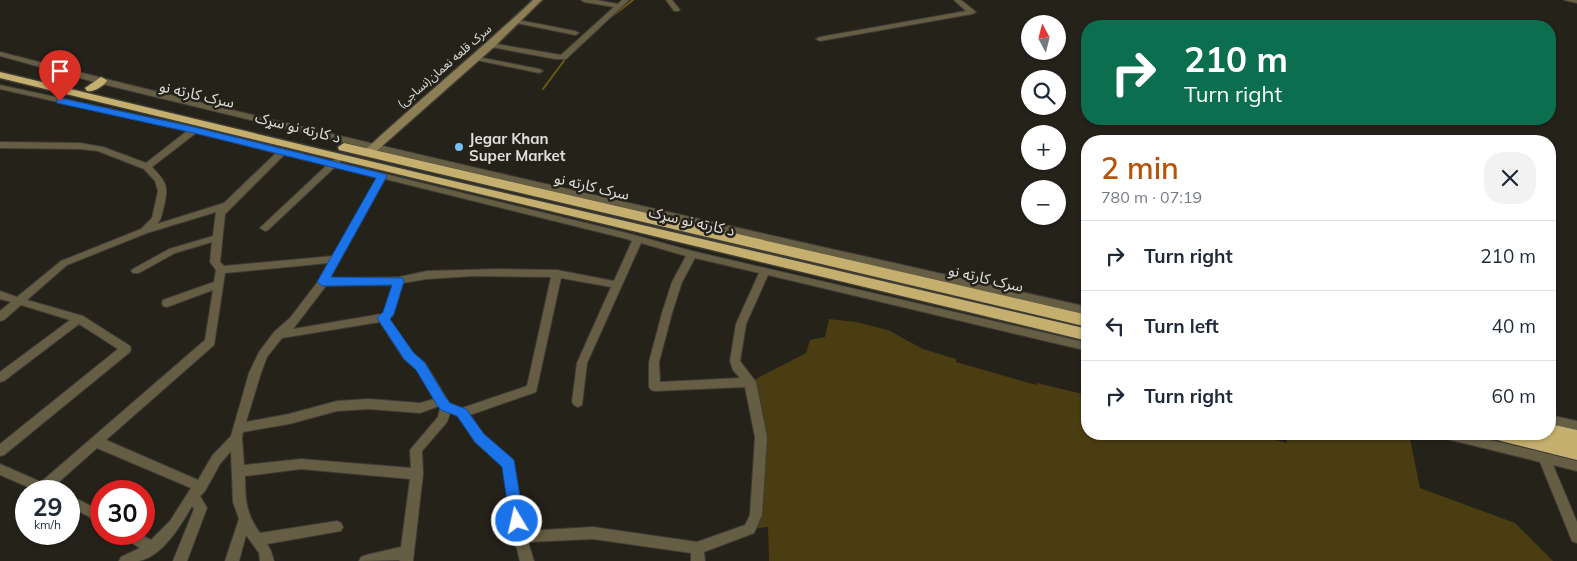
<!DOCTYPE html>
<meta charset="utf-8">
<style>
body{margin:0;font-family:Mulish,"Noto Sans Arabic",sans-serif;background:#f2f2f3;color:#1f2937;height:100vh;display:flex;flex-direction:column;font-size:19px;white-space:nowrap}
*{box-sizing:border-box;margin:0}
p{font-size:16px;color:#747a83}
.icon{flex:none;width:28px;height:28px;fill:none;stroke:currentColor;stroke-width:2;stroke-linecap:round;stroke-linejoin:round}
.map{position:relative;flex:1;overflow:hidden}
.panel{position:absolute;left:1081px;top:135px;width:475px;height:305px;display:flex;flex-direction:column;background:#fff;border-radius:20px;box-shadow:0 1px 4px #0004}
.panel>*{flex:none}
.top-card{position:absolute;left:1081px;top:20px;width:475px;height:105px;border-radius:20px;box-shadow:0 1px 4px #0004;background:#0b6e4f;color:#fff;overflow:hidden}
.needle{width:32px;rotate:353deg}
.controls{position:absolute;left:1021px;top:15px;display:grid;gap:10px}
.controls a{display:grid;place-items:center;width:45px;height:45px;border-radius:50%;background:#fff;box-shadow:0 1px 4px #0004;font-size:25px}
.speed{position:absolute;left:15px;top:480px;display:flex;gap:10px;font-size:25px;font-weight:700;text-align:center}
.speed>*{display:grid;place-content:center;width:65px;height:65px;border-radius:50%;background:#fff;box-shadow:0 1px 4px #0004;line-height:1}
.speed small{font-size:12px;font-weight:400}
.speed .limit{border:8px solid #d22;background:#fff;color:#111}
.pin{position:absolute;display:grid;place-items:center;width:42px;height:42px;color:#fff;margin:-51px -21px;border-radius:50% 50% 50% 0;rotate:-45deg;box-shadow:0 0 5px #0007}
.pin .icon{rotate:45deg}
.me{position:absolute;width:55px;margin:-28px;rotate:351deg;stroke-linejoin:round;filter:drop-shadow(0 0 4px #0008)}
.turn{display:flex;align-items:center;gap:18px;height:105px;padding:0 20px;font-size:22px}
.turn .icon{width:65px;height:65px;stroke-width:2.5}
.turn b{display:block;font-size:35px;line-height:42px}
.round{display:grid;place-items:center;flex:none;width:52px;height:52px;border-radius:20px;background:#f2f2f3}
.summary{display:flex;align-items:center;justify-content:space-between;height:85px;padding:0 20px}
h1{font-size:30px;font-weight:600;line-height:38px;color:#b45309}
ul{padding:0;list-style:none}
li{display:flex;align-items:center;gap:15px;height:70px;padding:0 20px;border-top:1px solid #e0e1e3}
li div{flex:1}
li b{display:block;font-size:19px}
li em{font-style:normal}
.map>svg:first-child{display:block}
.green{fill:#4a3d12}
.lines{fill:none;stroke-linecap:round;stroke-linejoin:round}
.stream{stroke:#6d5813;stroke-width:2}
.street-casing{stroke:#3f3c35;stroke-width:2}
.secondary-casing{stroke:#3f3c35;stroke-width:3}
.highway-casing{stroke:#3f3c35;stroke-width:3}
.street{fill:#655d44;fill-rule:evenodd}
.secondary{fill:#8c7e55;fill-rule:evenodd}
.highway{fill:#c4af6e;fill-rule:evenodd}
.route{fill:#1a73e8;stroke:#114b97}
.poi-dot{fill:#75c0f6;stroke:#25221a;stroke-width:2}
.labels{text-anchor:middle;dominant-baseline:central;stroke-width:5;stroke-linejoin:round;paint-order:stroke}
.far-street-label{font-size:12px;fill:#e0ded9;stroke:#25221a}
.street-label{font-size:15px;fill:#e0ded9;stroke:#25221a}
.poi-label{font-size:15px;font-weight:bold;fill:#e0ded9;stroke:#25221a;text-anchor:start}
</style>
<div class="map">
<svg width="1577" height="561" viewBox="0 0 1577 561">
<rect width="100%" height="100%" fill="#25221a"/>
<!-- green -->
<path class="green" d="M829 319 856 322 888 330 923 349 956 359V362L1036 385 1037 383 1087 395 1088 434H1252L1287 443 1286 434H1409L1420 488 1515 523 1553 561H769L768 527 749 529 761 437 750 382 806 353 810 340 825 337Z"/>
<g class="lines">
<!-- stream -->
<path class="stream" d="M607 20 633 0
M587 39 599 28
M543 89 566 58"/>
<defs>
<path id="street" d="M581 0H596L618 4 622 0H629L566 59H555L491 47 487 45 491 43 561 55 614 7 584 2Z
M666 0H672L680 10 678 11H674Z
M954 0H961L976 12 972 14 820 41 816 39 820 37 966 11Z
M1564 0H1577V3Z
M513 19 575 31 579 33 575 35 516 23H513Z
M0 52C361 145 724 224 1088 307V315L375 150 98 83 0 56Z
M473 56 539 69 543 71 539 73 476 60H473Z
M0 85 194 127 332 161 337 158 341 161 340 163 627 233 692 251 1088 343V351L768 275 746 324 740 361 756 382 767 437 762 515 754 533 704 552 705 561H691V553L593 539 528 542 534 561H520L514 537 503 466 475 442 458 416 450 413 447 422 422 451 423 474 413 561H399L400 560 359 561 361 557 366 555 401 547 410 479 301 469 245 476C245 499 246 514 260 533L337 521 341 523 343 527 341 531 267 544 271 551 274 561H260L259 553 246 535 239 561H225L239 519 233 502 231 451 220 464 205 491 200 496 207 508 187 561H173L194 509 192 506C181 525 163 556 139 561 133 561 125 561 119 561L121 557 140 548 123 538 122 534H139L151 540 170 521 191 488 97 448 52 488 53 491H37L0 475V464L41 482 205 340 213 290 167 307 163 306 162 303 163 300 214 282 216 270 210 262 212 242 175 253 139 273H133L131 271 133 269 169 249 213 236 216 212 147 233 67 265 27 300 83 316 130 346 131 349 130 352 4 455 0 456V444L118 349 79 324 4 381 0 382V372L70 320 21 305 4 320 0 321V311L11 302 0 299V291L17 297 61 261 141 229 152 218 158 191 155 181 144 169 98 151 80 149 0 148V142L80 143 103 147 146 163 187 131 0 89ZM196 133 276 153 224 203 157 224C162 219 162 213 164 206 169 185 166 182 152 167ZM284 155 327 165 262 226 260 228 265 231 268 230 335 167 377 178 333 256 224 266 220 262 225 214ZM385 179 627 239 632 241 614 281 557 270 500 269 427 271 399 277 330 278ZM641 243 686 256 672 282 662 313 649 362V387L651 390 655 391 745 387 755 437 750 515 745 525 697 542 593 527 525 531 513 460 483 434 470 415 536 392 561 278 611 287 577 363 572 402 574 405 578 407 582 405 587 363ZM695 258 759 273 736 324 730 361 733 370 740 378 660 382 659 362 672 313 682 282ZM329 263 319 280 290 318 274 332 259 352 249 373 231 436 212 456 198 480 106 440 214 345 225 273ZM474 276 551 277 527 386 462 408 450 404 425 363 412 353 389 319 393 315 403 283 427 279ZM393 285 384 313 381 314 293 329 326 286ZM380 322 404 359 417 369 434 399 420 403 369 399 337 401 289 414 246 422 261 373 267 357 282 338ZM439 406 440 408 438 417 410 450 411 468 301 459 244 465 242 438 243 432 289 424 337 411 369 409 420 413Z
M1550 415 1577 421V431L1550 425Z
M1441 434H1466L1577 461V471L1553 465 1577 522V543L1572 541 1540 462 1447 439 1443 437Z
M69 495 101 511V523L69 506Z"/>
<path id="secondary" d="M533 0H542L494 47 372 155H364L363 153 364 151C420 99 478 52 533 0Z"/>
<path id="highway" d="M0 72 428 175 1088 329V341L0 78Z
M101 77 105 79 107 81C102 87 95 92 87 91L85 88Z
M344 143 1088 315V327L339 150 338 147Z
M1550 424 1577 430V460L1501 441 1495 439 1492 434H1532L1548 437 1543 434H1550Z"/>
</defs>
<!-- street casing -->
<use href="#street" class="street-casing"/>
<!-- secondary casing -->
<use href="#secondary" class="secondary-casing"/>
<!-- highway casing -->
<use href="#highway" class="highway-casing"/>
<!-- street -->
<use href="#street" class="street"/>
<!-- secondary -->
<use href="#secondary" class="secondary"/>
<!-- highway -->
<use href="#highway" class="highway"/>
</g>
<!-- route -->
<path class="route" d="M60 98 194 127 385 174 387 176 331 277 403 278 404 281 394 314 390 319 413 352 425 363 446 398 450 403 466 409 484 434 514 460 524 521 522 526 517 528 512 526 510 521 502 467 475 442 457 416 441 410 437 405 416 370 404 359 377 318 383 312 392 285 323 286 317 282 376 178 194 133 57 103V99Z"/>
<!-- markers -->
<circle class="poi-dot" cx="459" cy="147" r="5"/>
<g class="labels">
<!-- far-street labels -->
<g class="far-street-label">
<text transform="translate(444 66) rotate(-41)">سرک قلعه نعمان(نساجی)</text>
</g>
<!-- street labels -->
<g class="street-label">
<text transform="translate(197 94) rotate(13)">سرک کارته نو</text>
<text transform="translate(298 127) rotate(14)">د کارته نو سړک</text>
<text transform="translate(592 186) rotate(13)">سرک کارته نو</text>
<text transform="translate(692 221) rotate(13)">د کارته نو سړک</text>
<text transform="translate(986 278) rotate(13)">سرک کارته نو</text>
</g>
<!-- poi labels -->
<g class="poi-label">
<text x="469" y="138">Jegar Khan<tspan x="469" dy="17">Super Market</tspan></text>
</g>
</g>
</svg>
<div class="controls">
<a><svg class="needle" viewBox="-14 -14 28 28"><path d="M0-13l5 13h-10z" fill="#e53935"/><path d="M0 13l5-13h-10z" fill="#747a83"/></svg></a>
<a><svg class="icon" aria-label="search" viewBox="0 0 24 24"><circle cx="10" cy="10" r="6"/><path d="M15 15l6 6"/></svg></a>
<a>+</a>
<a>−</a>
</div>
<div class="speed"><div>29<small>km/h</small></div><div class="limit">30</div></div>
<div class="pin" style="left:60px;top:101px;background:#d93025"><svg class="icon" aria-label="arrive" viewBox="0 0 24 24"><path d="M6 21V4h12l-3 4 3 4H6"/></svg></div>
<svg class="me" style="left:517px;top:521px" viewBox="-20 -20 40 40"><circle r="17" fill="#1a73e8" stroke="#fff" stroke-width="3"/><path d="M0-11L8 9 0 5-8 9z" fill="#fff"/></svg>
<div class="top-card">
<div class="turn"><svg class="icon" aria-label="right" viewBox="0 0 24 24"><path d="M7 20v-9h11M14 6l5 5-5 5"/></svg><div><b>210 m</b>Turn right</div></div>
</div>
<section class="panel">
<div class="summary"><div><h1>2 min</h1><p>780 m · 07:19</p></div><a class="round"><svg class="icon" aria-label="close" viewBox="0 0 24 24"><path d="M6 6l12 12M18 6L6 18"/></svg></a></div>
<ul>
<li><svg class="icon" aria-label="right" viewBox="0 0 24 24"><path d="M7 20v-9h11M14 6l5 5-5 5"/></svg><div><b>Turn right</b></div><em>210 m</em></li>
<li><svg class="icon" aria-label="left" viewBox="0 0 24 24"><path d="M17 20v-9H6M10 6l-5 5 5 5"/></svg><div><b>Turn left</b></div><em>40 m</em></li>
<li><svg class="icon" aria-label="right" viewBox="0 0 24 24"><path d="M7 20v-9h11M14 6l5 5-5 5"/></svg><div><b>Turn right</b></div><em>60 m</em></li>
</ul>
</section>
</div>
